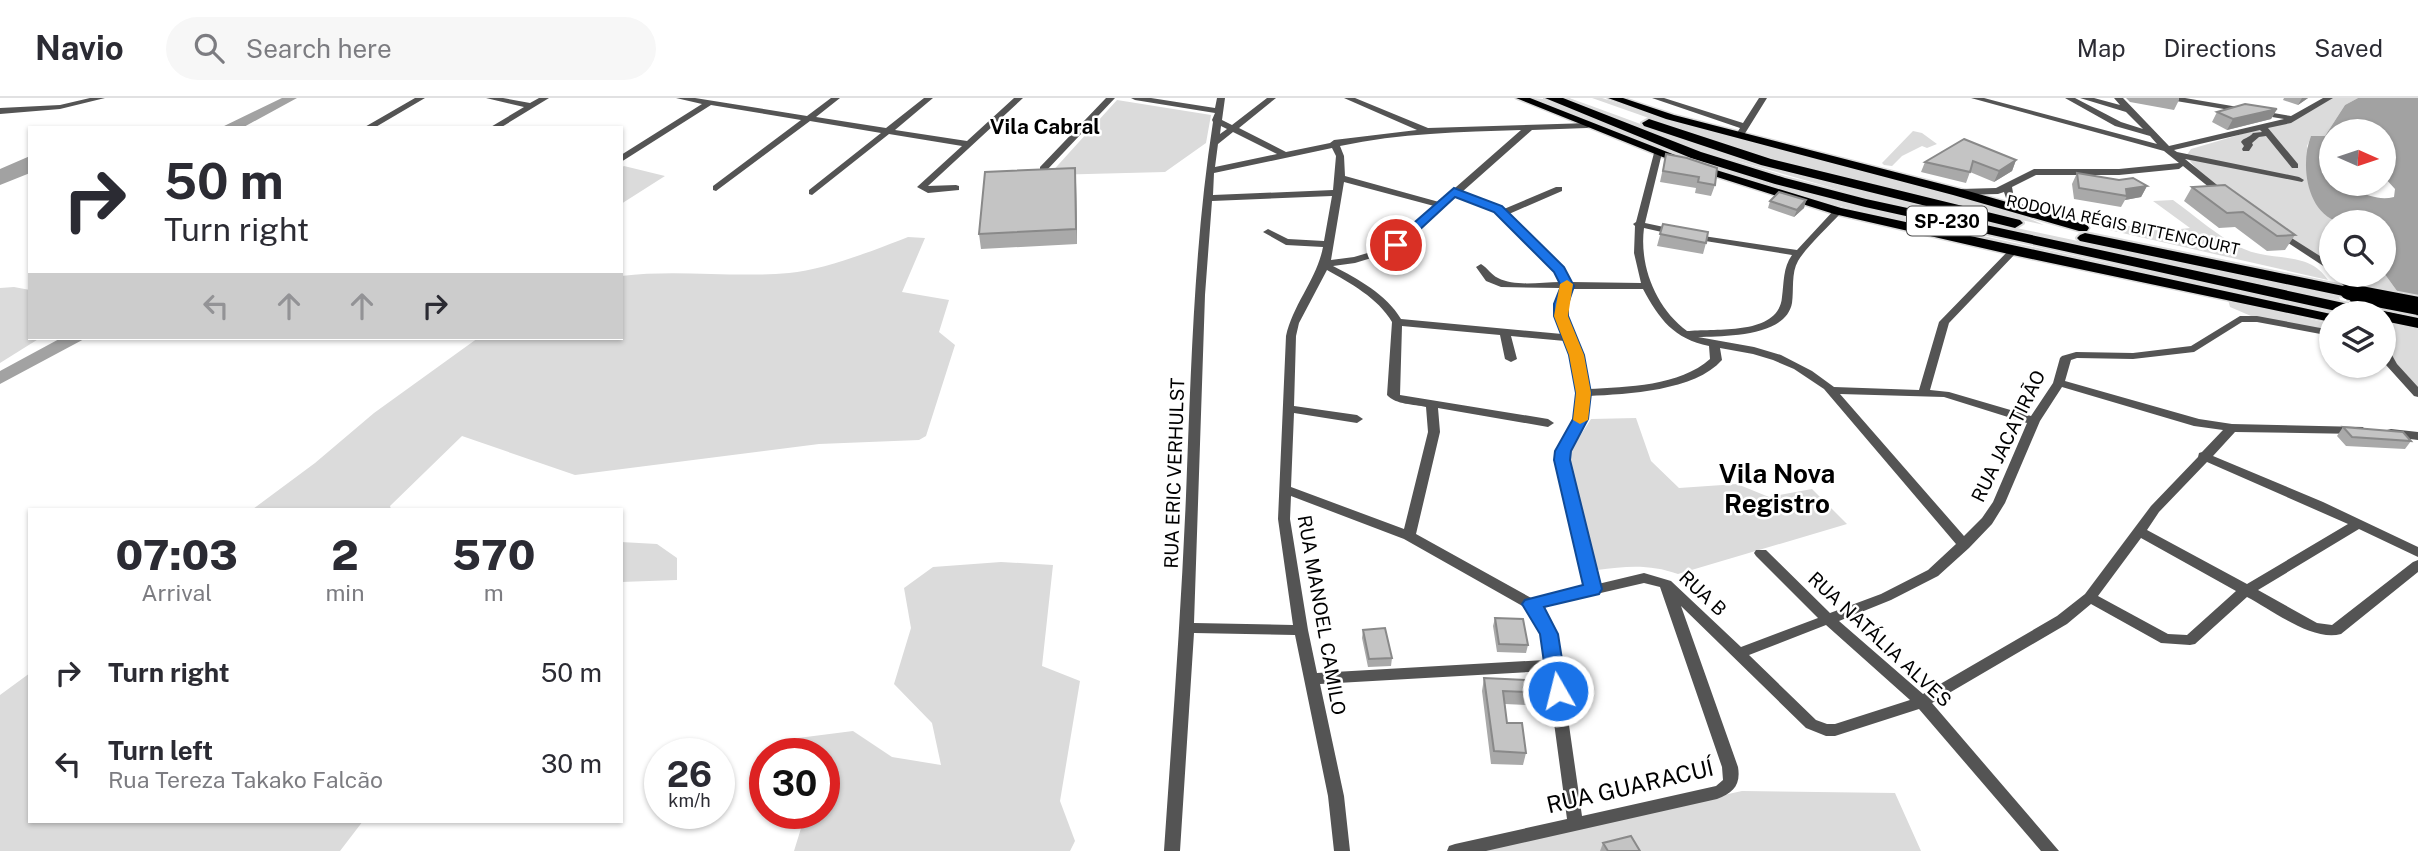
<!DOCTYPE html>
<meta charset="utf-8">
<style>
body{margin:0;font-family:"Public Sans",sans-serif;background:#f7f7f7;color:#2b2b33;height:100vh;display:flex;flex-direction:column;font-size:26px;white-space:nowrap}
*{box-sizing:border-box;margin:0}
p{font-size:23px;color:#7c7c81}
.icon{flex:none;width:38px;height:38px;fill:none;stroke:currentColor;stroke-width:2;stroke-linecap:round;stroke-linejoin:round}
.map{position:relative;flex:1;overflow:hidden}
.drawer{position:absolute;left:28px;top:410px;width:595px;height:315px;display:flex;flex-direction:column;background:#fff;border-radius:0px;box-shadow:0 2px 5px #0004}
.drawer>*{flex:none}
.top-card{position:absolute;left:28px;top:28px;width:595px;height:214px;border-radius:0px;box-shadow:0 2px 5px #0004;background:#fff;color:#2b2b33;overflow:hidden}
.needle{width:46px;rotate:93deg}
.buttons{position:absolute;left:2319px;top:21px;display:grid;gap:14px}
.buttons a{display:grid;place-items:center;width:77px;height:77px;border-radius:50%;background:#fff;box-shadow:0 2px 5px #0004;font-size:35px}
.speed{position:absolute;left:644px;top:640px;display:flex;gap:14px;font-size:35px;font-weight:700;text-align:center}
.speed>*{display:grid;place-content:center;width:91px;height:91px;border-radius:50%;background:#fff;box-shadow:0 2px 5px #0004;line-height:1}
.speed small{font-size:18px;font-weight:400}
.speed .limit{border:10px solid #d22;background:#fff;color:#111}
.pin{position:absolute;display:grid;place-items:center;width:60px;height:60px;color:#fff;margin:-30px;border:4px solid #fff;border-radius:50%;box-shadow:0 2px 7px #0007}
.me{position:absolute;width:77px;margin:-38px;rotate:352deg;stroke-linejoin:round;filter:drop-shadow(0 0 5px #0008)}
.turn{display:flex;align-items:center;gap:24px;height:147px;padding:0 21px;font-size:32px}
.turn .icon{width:91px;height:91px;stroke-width:2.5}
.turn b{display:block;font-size:49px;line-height:60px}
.lanes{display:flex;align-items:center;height:66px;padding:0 21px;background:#0003;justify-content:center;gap:35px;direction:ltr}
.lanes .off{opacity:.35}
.eta{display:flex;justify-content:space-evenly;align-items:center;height:119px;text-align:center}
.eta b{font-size:42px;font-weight:800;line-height:49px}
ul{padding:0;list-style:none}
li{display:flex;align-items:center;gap:21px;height:91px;padding:0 21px}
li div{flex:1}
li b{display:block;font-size:26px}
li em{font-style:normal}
header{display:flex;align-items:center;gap:42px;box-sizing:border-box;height:98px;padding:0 35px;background:#fff;border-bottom:2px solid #e1e1e2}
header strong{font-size:33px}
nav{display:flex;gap:38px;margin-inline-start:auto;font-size:24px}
.search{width:490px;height:63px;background:#f7f7f7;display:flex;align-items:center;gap:18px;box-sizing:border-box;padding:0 24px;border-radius:38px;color:#7c7c81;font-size:26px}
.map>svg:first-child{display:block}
.green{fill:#dbdbdb}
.water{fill:#a2a2a2;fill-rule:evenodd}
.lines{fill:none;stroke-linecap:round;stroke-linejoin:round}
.major-casing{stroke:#dbdbdb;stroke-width:3}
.highway-casing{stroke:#dbdbdb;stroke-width:4}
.minor{fill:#545454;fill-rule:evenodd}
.major{fill:#000;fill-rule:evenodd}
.highway{fill:#000;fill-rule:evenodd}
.highway-bridge-far1-casing{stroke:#dbdbdb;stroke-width:18;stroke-linecap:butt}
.highway-bridge-casing{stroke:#dbdbdb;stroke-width:22;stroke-linecap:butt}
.highway-bridge-far1{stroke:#000;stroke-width:15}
.highway-bridge{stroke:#000;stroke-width:18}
.wall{fill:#a9a9a9}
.shaded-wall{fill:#898989}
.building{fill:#c4c4c4;stroke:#898989;stroke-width:2}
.route{fill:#1a73e8;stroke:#114b97;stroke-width:2}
.slow{fill:#f59e0b}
.labels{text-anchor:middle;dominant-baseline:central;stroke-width:5;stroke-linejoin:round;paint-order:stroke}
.far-street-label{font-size:16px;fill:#000;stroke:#fff}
.shield{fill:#fff;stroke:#4c4c4c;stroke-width:2}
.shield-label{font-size:18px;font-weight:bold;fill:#000}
.street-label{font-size:19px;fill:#000;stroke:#fff}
.far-district-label{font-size:21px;font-weight:bold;fill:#000;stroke:#fff}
.near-street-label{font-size:23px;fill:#000;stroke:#fff}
.district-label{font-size:26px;font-weight:bold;fill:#000;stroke:#fff}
</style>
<header>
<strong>Navio</strong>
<div class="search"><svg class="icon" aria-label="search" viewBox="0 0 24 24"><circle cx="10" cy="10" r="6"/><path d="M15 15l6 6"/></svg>Search here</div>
<nav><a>Map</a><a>Directions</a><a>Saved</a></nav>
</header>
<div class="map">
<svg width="2418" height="753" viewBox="0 0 2418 753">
<rect width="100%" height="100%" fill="#fff"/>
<!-- green -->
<path class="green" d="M1533 0 1543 1C1627 34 1711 67 1798 92 1978 142 2164 175 2347 215H2331V218L1944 133 1794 97 1687 62Z
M1559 0H1569C1631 22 1692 46 1754 64 1946 120 2142 156 2338 196L2340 202 2119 158 1906 111 1692 50Z
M1592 0H1602L1693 29 2009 112 2044 127 1962 109 1734 50Z
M2329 0H2358L2345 7 2325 38 2311 39 2307 48 2322 113 2338 124H2331V170L2203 79 2186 58 2191 51 2286 23Z
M1117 2 1211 17 1206 45 1165 74 1049 77Z
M1913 33 1922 35 1937 46 1927 50 1922 48 1902 58 1892 68 1884 67 1882 65Z
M624 68 665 78 621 106V70Z
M2173 102C2194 117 2221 141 2244 151 2272 164 2309 152 2328 182L2083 126 2079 123 2082 121 2162 133 2190 130 2153 103Z
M908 139 925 140 902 194 949 202 939 234 955 247 926 338 919 342 819 346 575 377 462 338 390 408 391 411H253L315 365 374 315 478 240H621V178C677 171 733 180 789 175 824 172 875 152 908 139Z
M2384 175 2418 222V296L2384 253V215H2368L2341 177Z
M14 189 30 192V240H40L0 265V190Z
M2228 202 2323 224 2331 227V233L2251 218 2230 209Z
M1636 320 1651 363 1679 390 1737 386 1769 399 1812 391 1847 426 1678 476C1650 466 1627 468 1597 472L1568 364 1571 352 1591 321Z
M621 444 657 446 677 460V482L621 484Z
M1001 464 1053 467 1042 568 1080 583 1060 703 1075 743 1070 753H794L802 727 796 716H824V656H790L798 640 853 633 892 659 941 667 932 625 894 586 911 530 904 490 933 469Z
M30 575V723H363L340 753H0V597Z
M1742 693 1895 695 1921 753H1465Z"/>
<!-- water -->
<path class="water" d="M282 0H297L242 30H220Z
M2358 0H2418V222L2384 175V124C2370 124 2352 128 2339 124 2306 115 2300 65 2311 38H2325L2345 7ZM2331 33H2384V79L2395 91 2394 99C2369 105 2355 86 2331 86Z
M30 58V75L0 87V71Z
M61 240H86L0 286V273Z"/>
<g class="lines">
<defs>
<path id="major" d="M1516 0H1530L1703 68 1841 110 2331 216V224L2013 157 1834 116 1695 72Z
M1608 0H1623L1674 17 1961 91 2087 127 2089 130 2087 133H2079L1953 97 1666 21Z"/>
<path id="highway" d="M1545 0H1563L1701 54 1785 80 1866 101 2353 207 2361 212 2359 215H2345L1865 109 1775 86 1691 60Z
M1649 21 1771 61 2020 122 2023 125 2015 130 1761 67 1644 28 1642 25Z
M2085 135 2348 189 2356 194 2348 199 2080 143 2077 140 2080 137Z
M2384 213 2418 220V230L2384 223V215H2378Z"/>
</defs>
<!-- major casing -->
<use href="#major" class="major-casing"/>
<!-- highway casing -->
<use href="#highway" class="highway-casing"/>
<!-- minor -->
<path class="minor" d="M90 0H105L60 11 0 16V10L60 7Z
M415 0H425L374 30H363Z
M486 0H503L530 5 539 0H549L500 30H489L524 9Z
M676 0H695L807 18 831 0H840L816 19 886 30 924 0H933L895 32 967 43 1014 0H1023L928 88 956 87 959 88V92L928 95 917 89 962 48 889 36 812 97 809 96V92L881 35 810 23 716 93 713 92V88L801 22 711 7 621 64V57L702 6Z
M1106 0H1115L1046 73H1040V69Z
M1131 0H1151L1215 10 1217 0H1225L1222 22 1232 27 1267 0H1276L1239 30 1286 54 1330 45 1334 42 1417 32 1344 0H1355L1428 30 1590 25V29L1587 30 1532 32 1462 94 1504 111 1556 89H1562V93L1509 116 1564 169 1571 184 1641 185 1634 155 1635 128 1633 126 1636 124 1654 55 1661 53 1662 55 1645 125 1678 132 1680 134 1675 137 1644 130C1639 168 1656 210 1687 233 1715 230 1779 238 1782 199 1784 185 1783 169 1792 157L1693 141 1688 138 1690 136 1797 152 1835 111H1841V115C1829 128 1807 148 1798 163 1791 175 1794 192 1792 205 1786 239 1724 238 1698 239L1754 249 1781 257 1812 273 1834 289 1919 292 1939 224 2010 151H2016V155L1949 225 1930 292 1949 294 2031 318 2053 285 2060 260 2062 258 2076 254 2133 255 2191 248 2240 218H2257L2331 232V238L2257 224H2242L2194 254 2133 261 2077 260 2071 262 2065 283 2199 321 2232 326 2363 329 2365 332 2363 335 2359 336 2235 334 2213 358 2323 404 2418 449V459L2359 431 2258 492 2317 525 2332 527 2413 464 2418 462V474L2341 536C2313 544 2272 512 2247 499L2195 546 2190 547 2161 545 2091 506 2067 526 1932 605 2059 753H2041L1919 611 1835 638H1826L1806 630 1681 508 1738 669C1741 687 1733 695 1717 701L1486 753H1447L1449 748 1455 746 1567 721 1547 573 1320 586 1344 698 1350 753H1334L1328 698 1295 537 1194 535 1180 753H1164C1172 635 1181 517 1186 398 1191 273 1194 146 1213 24L1212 22 1215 15 1135 2ZM1221 28 1227 31 1220 36ZM1521 32 1439 104 1345 78 1344 58 1340 48C1400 35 1460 34 1521 32ZM1233 34 1277 56 1215 69 1218 46ZM1332 50 1336 58 1333 92 1213 97 1214 75ZM1344 84 1434 108 1388 149 1354 159 1331 162ZM1332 98 1324 143 1288 141 1268 131 1263 134 1286 147 1323 149C1317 181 1293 206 1286 238L1278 421 1293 527 1194 525 1205 197 1212 103ZM1457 98 1495 113 1556 172 1560 184C1541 184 1515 189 1498 180 1491 177 1488 170 1481 166L1476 169 1486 183 1501 189 1560 190C1556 208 1554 219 1562 236L1401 221C1386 196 1358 181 1333 168L1355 165 1394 153ZM1327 172C1350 185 1378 200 1392 224L1387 297C1396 307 1414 306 1426 309L1428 334 1404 431 1291 389 1294 315 1357 325 1363 321 1357 317 1294 308 1296 238 1299 225ZM1570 191H1643C1659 221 1674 241 1709 248L1710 261C1680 288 1627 289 1588 291L1584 263 1566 218V205ZM1402 228 1500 237 1505 261 1511 264 1517 261 1511 238 1565 243C1576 267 1584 301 1572 326 1566 338 1558 348 1556 362L1586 489 1533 501 1416 436 1440 334 1438 310 1548 329 1554 325 1548 321 1400 297ZM1720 250 1753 256 1773 262 1794 271 1824 291 1956 446 1928 472 1881 496 1830 515 1766 452H1756L1754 455 1756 458 1818 520 1741 549 1671 483 1644 475 1598 486 1568 362C1571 338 1588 326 1589 298 1627 296 1695 293 1722 262ZM2062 289 2194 328 2223 332 2202 354 2199 355 2198 359 2151 408 2085 496 2057 518 1923 596 1839 523 1891 502 1938 478 1969 450 1992 426 2005 405 2040 323ZM1840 296 1944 299 2027 325 1993 404 1982 420 1964 438ZM2207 364 2348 426 2247 486 2147 432 2159 414ZM1291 398 1404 441 1526 510 1542 536 1545 562 1317 575 1308 532 1290 421ZM2141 440 2236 493 2187 537 2168 536 2098 498ZM1644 485 1660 489 1722 669 1723 682 1716 688 1582 718 1556 536 1540 509ZM1826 527 1910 602 1835 626H1827L1816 622 1749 557Z
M1652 0H1664L1743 25 1759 0H1767L1744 37 1741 38 1737 35 1740 30Z
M1971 0H1984L2157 46 2150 38 2115 28 2065 0H2075L2121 24 2143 31 2126 14 2080 0H2094L2120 7 2114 0H2123L2169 48 2284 21 2170 2 2166 0H2185L2291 18 2323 0H2333L2291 25 2268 30 2298 66V70H2292L2266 38 2259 39 2252 45 2253 47 2249 53H2243L2242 51 2244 48 2241 44C2243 40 2249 40 2253 35L2262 34 2260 32 2174 52 2177 54 2299 79 2304 82 2302 84 2185 61 2227 95V99H2221L2183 68 2179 71 2119 77H2036L2012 89 2014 100 2031 113 2026 116 2007 103 2004 94 1998 96 1961 97 1956 94 1961 91 1996 90 2034 71H2119L2179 65 2164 53Z
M2279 132 2331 165V173L2276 137 2274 135Z
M2335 177H2345L2363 199 2362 201H2354Z
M2384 249 2388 250 2397 266 2418 289V299L2414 298 2386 267 2384 261Z
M2391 331 2418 334V342L2387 338 2385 335 2387 332Z"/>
<!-- major -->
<use href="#major" class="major"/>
<!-- highway -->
<use href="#highway" class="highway"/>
<defs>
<path id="highway-bridge-far1" d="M2348 194 2365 197"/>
<path id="highway-bridge" d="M2356 196 2418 208
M2353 212 2368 215"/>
</defs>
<!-- highway-bridge-far1 casing -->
<use href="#highway-bridge-far1" class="highway-bridge-far1-casing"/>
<!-- highway-bridge casing -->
<use href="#highway-bridge" class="highway-bridge-casing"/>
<!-- highway-bridge-far1 -->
<use href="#highway-bridge-far1" class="highway-bridge-far1"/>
<!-- highway-bridge -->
<use href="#highway-bridge" class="highway-bridge"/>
</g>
<!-- wall -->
<path class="wall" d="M2126 0H2179V2L2174 12 2130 4Z
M2284 0H2308L2298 7 2283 2Z
M2277 11 2271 21 2227 32 2212 24 2217 14Z
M1666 56 1715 87 1711 98 1695 95 1696 90 1660 84Z
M2016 62 2012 73 1994 84 1970 74 1966 85 1921 74 1925 64Z
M2077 75 2147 88 2141 99 2125 102 2121 109 2074 101 2072 86Z
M1076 84 1077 146 981 151 979 136Z
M2192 89 2295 137 2285 152 2267 153 2235 129 2219 130 2184 103Z
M1806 102 1804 110 1794 119 1768 110 1770 103Z
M1663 126 1706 145 1703 156 1657 148Z
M2343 329 2411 343 2405 351 2346 348 2337 338Z
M1495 520 1528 547 1526 555 1497 554 1493 528Z
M1363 532 1392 560 1391 568 1368 569 1362 540Z
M1484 580 1547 595 1544 608 1505 606 1507 625 1526 655 1523 667 1491 666 1482 593Z
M1603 745 1640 753H1600Z"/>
<!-- shaded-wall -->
<path class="shaded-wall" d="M2302 0H2308L2298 7Z
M2277 11 2271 21 2227 32 2233 21Z
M2016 62 2012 73 1994 84 1999 73Z
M1075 70 1076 84 1077 146 1076 131Z
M2147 88 2141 99 2125 102 2127 98 2126 91Z
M1806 102 1804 110 1794 119 1797 112Z"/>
<!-- building -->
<path class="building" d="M2245 6 2277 11 2233 21 2217 14Z
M1964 41 2016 62 1999 73 1973 63 1970 74 1925 64Z
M1666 56 1687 60 1717 70 1715 87 1698 84 1699 79 1663 73Z
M1075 70 1076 131 979 136 985 74Z
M2077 75 2119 82 2133 80 2147 88 2126 91 2127 98 2079 90Z
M2225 87 2295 137 2277 138 2243 114 2227 115 2192 89Z
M1779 94 1806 102 1797 112 1770 103Z
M1663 126 1708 134 1706 145 1660 136Z
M2343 329 2403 334 2411 343 2352 339Z
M1495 520 1523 521 1528 547 1499 546Z
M1385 530 1392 560 1369 561 1363 532Z
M1484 580 1545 583 1547 595 1503 593 1507 625H1522L1526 655 1494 653Z
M1631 738 1640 753H1608L1603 745Z"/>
<!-- route -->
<path class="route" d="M1454 90 1502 108 1564 169 1574 188 1568 206V218L1584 257 1591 295 1588 321 1571 353 1570 362 1602 491 1599 496 1544 509 1558 536 1567 593 1564 598 1558 601 1551 598 1548 593 1540 536 1522 506 1525 502 1583 487 1554 362 1555 353 1573 321 1576 295 1569 257 1554 218V206L1561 188 1554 174 1494 114 1455 99 1401 149H1392V144Z"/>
<!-- slow -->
<path class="slow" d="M1567 182 1573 186 1568 218 1584 257 1591 295 1588 322 1580 326 1573 322 1576 295 1569 257 1554 218 1560 186Z"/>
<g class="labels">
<!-- far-street labels -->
<g class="far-street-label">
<text transform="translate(2123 127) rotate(12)">RODOVIA RÉGIS BITTENCOURT</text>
</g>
<!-- shield labels -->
<rect class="shield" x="1907" y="108.5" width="80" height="29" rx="5"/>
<g class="shield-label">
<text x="1947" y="123">SP-230</text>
</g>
<!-- street labels -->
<g class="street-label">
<text transform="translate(2008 338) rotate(-64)">RUA JACATIRÃO</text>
<text transform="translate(1174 375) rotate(-88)">RUA ERIC VERHULST</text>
<text transform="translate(1703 495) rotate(43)">RUA B</text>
<text transform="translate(1322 517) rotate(80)">RUA MANOEL CAMILO</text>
<text transform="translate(1880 541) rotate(43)">RUA NATÁLIA ALVES</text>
</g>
<!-- far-district labels -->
<g class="far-district-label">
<text x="1045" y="28">Vila Cabral</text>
</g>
<!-- near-street labels -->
<g class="near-street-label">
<text transform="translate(1630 688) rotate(-13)">RUA GUARACUÍ</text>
</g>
<!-- district labels -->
<g class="district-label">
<text x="1777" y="375">Vila Nova<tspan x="1777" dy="30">Registro</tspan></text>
</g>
</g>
</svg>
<div class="buttons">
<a><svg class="needle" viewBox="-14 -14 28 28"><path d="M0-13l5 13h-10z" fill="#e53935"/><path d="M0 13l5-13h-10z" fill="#7c7c81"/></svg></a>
<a><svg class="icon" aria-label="search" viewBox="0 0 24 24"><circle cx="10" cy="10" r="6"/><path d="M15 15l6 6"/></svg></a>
<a><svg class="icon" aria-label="layers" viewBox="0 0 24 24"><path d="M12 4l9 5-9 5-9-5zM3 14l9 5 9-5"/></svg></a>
</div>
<div class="speed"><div>26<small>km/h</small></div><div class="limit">30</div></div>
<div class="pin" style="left:1396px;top:147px;background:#d93025"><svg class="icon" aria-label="arrive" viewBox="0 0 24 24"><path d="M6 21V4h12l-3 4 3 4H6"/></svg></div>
<svg class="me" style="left:1558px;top:593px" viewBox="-20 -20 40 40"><circle r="17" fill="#1a73e8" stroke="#fff" stroke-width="3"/><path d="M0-11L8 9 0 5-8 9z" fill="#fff"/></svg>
<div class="top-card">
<div class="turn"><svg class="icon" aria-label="right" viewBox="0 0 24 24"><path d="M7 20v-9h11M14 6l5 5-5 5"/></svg><div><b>50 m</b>Turn right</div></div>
<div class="lanes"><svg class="icon off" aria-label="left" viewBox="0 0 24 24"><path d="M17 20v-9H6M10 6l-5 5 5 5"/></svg><svg class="icon off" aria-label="ahead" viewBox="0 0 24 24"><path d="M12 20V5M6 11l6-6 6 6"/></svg><svg class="icon off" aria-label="ahead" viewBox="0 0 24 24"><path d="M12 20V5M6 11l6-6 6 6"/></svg><svg class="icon" aria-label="right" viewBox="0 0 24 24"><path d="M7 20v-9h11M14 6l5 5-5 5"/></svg></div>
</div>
<section class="drawer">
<div class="eta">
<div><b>07:03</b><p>Arrival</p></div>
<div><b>2</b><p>min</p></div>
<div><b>570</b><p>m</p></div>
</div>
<ul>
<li><svg class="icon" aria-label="right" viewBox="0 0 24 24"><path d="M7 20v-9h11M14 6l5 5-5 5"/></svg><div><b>Turn right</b></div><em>50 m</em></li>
<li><svg class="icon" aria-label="left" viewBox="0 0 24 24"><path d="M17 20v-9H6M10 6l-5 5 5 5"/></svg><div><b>Turn left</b><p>Rua Tereza Takako Falcão</p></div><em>30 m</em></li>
</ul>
</section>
</div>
